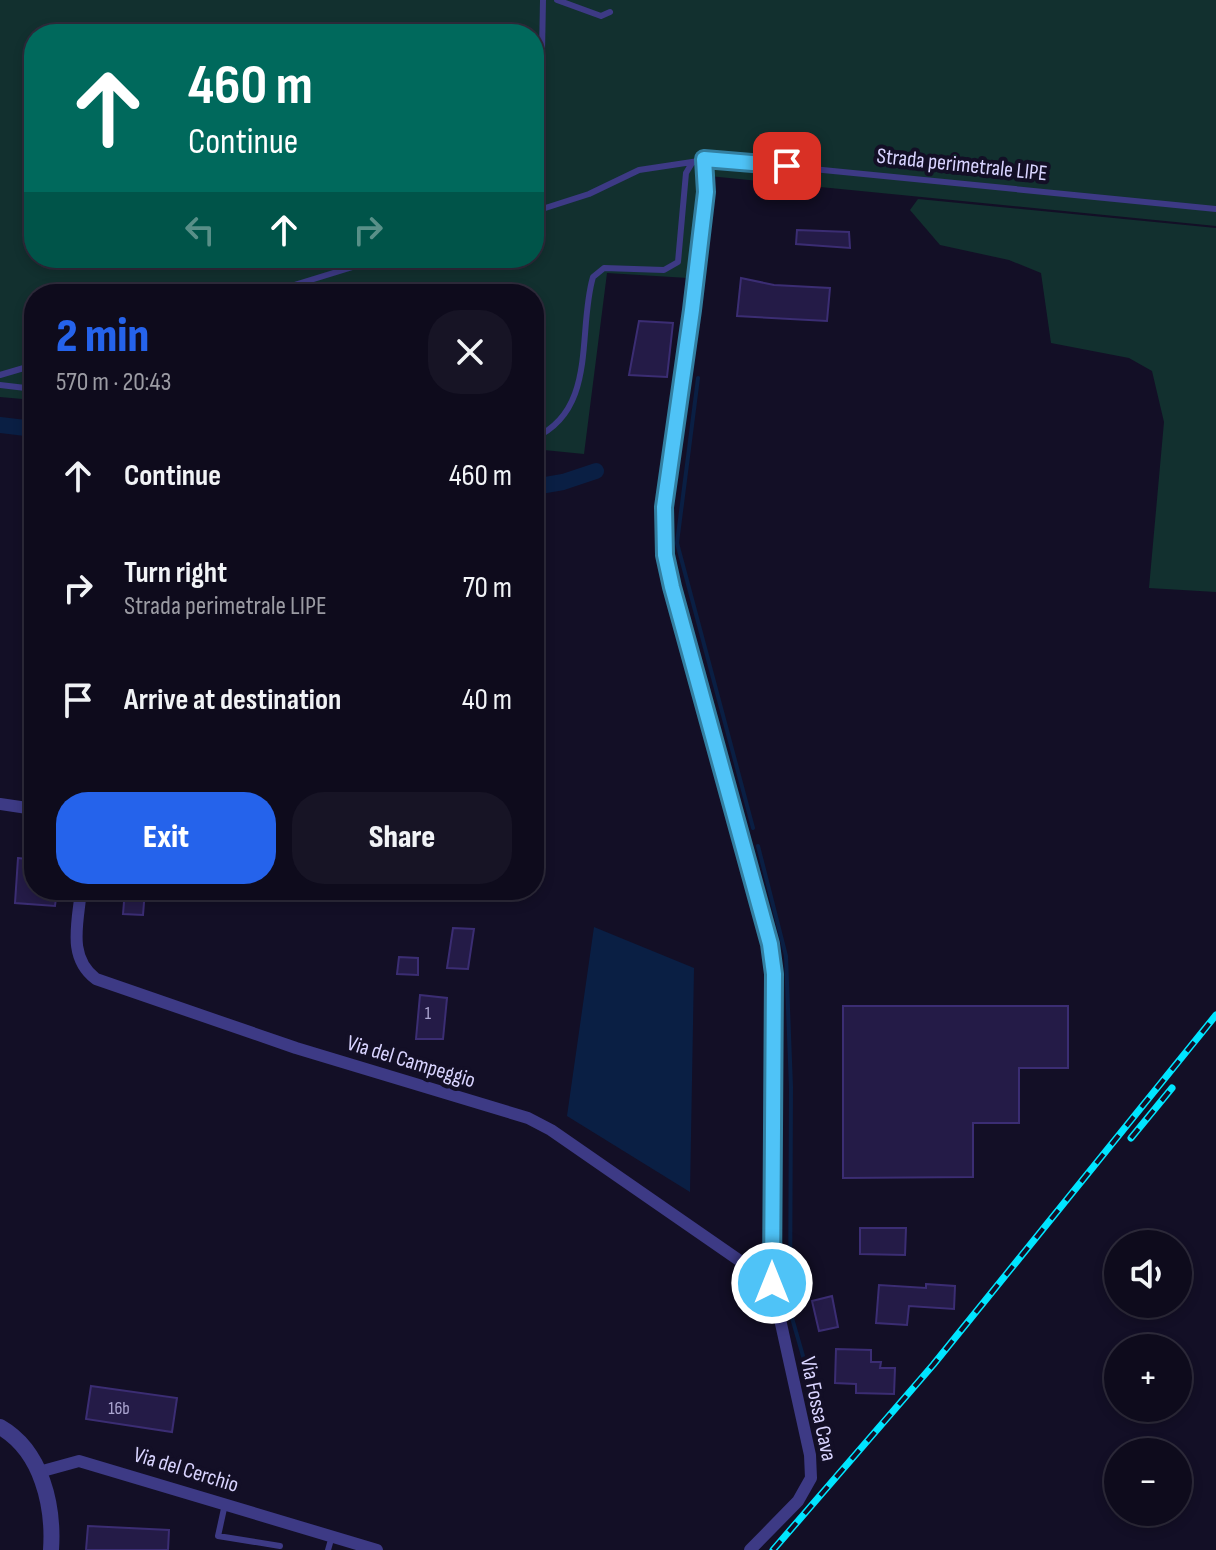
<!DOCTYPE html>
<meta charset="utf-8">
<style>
body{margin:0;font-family:"Sofia Sans Condensed",sans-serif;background:#171425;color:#f1f3f6;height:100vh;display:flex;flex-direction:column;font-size:30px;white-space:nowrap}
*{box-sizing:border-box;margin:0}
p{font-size:26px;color:#9b9ba3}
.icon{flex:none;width:44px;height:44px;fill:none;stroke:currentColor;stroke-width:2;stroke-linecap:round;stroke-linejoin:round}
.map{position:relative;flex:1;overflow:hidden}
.drawer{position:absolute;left:24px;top:284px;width:520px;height:616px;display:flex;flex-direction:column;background:#0e0b1c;border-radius:32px;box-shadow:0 4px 12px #0003,0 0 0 2px #2e2b3b}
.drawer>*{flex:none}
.hud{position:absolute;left:24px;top:24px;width:520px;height:244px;border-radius:32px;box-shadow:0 4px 12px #0003,0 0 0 2px #2e2b3b;background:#00695c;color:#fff;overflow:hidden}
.tools{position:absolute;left:1104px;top:1230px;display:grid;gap:16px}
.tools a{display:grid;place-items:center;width:88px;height:88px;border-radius:50%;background:#0e0b1c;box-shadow:0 4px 12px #0003,0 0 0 2px #2e2b3b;font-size:40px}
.pin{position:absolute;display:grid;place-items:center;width:68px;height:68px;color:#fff;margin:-34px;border-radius:16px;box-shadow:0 4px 12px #0006}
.me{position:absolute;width:88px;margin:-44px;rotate:0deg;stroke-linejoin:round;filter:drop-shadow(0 0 6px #0008)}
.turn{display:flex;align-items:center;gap:28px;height:168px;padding:0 32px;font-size:36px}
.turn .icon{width:104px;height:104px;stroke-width:2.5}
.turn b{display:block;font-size:56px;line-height:68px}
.lanes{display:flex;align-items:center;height:76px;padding:0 32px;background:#0003;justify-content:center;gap:40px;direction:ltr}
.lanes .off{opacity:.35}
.round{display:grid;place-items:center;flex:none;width:84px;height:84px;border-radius:32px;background:#171425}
.summary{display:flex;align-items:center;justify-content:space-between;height:136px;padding:0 32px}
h1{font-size:48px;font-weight:800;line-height:60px;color:#2563eb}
.button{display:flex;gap:16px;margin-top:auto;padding:16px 32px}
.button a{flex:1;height:92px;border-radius:32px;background:#2563eb;color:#fff;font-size:32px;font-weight:800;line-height:92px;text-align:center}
.button a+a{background:#171425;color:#f1f3f6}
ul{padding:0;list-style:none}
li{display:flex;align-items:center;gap:24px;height:112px;padding:0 32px}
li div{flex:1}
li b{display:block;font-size:30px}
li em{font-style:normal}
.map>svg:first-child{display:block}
.green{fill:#12302f;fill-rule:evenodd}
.water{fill:#0a1f44}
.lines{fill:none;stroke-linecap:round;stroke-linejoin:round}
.stream{stroke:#0a1f44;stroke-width:4}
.canal{stroke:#0a1f44;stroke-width:16}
.building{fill:#241b47;stroke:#3b2d73;stroke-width:2}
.service{stroke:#3d3a85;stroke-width:6}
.minor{stroke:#3d3a85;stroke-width:12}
.tertiary{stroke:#3d3a85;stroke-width:16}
.rail-casing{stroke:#00e5ff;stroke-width:7}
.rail{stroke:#130f26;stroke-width:4;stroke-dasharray:12;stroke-linecap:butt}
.route-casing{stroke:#337fa1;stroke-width:20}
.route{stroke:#4fc3f7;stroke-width:14}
.labels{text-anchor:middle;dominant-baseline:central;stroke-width:8;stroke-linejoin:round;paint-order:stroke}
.number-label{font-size:18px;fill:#aca6d1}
.street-label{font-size:22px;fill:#d9d4ff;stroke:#130f26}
</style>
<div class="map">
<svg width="1216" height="1550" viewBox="0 0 1216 1550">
<rect width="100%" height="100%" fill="#130f26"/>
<!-- green -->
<path class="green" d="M0 0H1216V226L699 175 688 278 607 273 584 454 534 449V294H34V400L0 397ZM34 34H534V258H34Z
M918 199 1216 228V592L1149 588 1164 422 1152 371 1129 358 1051 343 1041 273 1009 260 940 245 910 210Z"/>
<!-- water -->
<path class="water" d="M594 927 694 968 690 1192 567 1116Z"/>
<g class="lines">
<!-- stream -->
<path class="stream" d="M698 378 677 543 753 828
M758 846 786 956 791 1087 790 1311 820 1415"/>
<!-- canal -->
<path class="canal" d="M0 425 34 429
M534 487 563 482 596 471"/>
</g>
<!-- building -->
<path class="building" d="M797 230 849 232 850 248 796 244Z
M741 278 774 285 830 288 827 321 737 316Z
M639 321 673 323 667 377 629 375Z
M18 858 34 860V890H57L55 906 15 903Z
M125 890H145L143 915 123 914Z
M453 928 474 929 468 969 447 968Z
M399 957 418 958V975L397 974Z
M420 995 447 998 443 1039H416Z
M843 1006H1068V1068H1019V1123H973V1177L843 1178Z
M860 1228H906L905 1255 860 1254Z
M926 1284 955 1286 954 1309 909 1306 907 1325 876 1323 879 1285 926 1288Z
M832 1296 838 1327 819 1331 812 1301Z
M836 1349 871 1350V1362H881L880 1368H895L894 1394 856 1393V1384L835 1383Z
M91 1386 177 1398 172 1432 86 1419Z
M88 1526 169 1530 168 1550H86Z"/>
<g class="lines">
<!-- service -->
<path class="service" d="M543 0 539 210 589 194 639 170 712 159 1216 209
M557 0 601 16 610 12
M265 294 382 258
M0 375 34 365
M0 385 34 389
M534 438C598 410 577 331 593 277L604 268 664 270 678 262 686 173 692 163 704 159 706 192 692 310
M225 1504 218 1536 280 1546
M328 1550 332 1536"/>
<!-- minor -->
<path class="minor" d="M692 310 664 507 665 555 770 944 774 974 772 1283 810 1455 811 1478 798 1501 750 1550
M0 804 34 809
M81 890C78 923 67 957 96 979L296 1048 528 1118 551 1130 772 1283
M39 1472 79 1461 377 1550"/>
<!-- tertiary -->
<path class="tertiary" d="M0 1427C42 1451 54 1506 51 1550"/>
<defs>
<path id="rail" d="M1131 1138 1172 1088
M773 1550 933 1365 1216 1015"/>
</defs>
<!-- rail casing -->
<use href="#rail" class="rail-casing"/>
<!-- rail -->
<use href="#rail" class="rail"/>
</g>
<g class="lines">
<defs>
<path id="route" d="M772 1283 774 974 770 944 672 587 665 555 664 507 692 310 706 192 704 159 787 166"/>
</defs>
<!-- route casing -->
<use href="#route" class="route-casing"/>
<!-- route -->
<use href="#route" class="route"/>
</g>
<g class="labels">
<!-- number labels -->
<g class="number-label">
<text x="428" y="1013">1</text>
<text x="119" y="1408">16b</text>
</g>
<!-- street labels -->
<g class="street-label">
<text transform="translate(962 165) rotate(6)">Strada perimetrale LIPE</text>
<text transform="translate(411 1062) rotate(17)">Via del Campeggio</text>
<text transform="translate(818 1409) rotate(78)">Via Fossa Cava</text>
<text transform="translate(186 1470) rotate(17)">Via del Cerchio</text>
</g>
</g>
</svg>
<div class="tools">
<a><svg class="icon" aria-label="sound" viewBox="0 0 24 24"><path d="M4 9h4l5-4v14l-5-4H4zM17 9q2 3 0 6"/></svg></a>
<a>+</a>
<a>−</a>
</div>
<div class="pin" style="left:787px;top:166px;background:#d93025"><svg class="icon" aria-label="arrive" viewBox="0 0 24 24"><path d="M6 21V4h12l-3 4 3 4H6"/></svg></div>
<svg class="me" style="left:772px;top:1283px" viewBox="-20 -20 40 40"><circle r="17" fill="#4fc3f7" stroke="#fff" stroke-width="3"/><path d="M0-11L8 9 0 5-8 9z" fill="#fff"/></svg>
<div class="hud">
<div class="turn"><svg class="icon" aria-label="ahead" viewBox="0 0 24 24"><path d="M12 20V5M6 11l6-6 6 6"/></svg><div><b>460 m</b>Continue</div></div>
<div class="lanes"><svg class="icon off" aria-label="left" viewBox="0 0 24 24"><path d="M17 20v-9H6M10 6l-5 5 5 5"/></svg><svg class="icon" aria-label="ahead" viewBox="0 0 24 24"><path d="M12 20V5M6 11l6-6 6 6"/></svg><svg class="icon off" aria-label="right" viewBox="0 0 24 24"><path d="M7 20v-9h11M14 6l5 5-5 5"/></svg></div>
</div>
<section class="drawer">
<div class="summary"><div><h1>2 min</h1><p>570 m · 20:43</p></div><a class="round"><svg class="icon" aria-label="close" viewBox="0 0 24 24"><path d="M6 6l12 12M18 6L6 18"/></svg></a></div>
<ul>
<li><svg class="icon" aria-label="ahead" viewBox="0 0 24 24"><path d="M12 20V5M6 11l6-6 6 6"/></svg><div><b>Continue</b></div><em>460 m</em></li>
<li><svg class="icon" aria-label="right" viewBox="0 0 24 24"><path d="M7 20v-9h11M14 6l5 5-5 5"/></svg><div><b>Turn right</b><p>Strada perimetrale LIPE</p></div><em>70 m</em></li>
<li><svg class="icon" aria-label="arrive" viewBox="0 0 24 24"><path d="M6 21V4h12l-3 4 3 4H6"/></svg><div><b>Arrive at destination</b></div><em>40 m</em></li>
</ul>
<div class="button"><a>Exit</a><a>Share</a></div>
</section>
</div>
